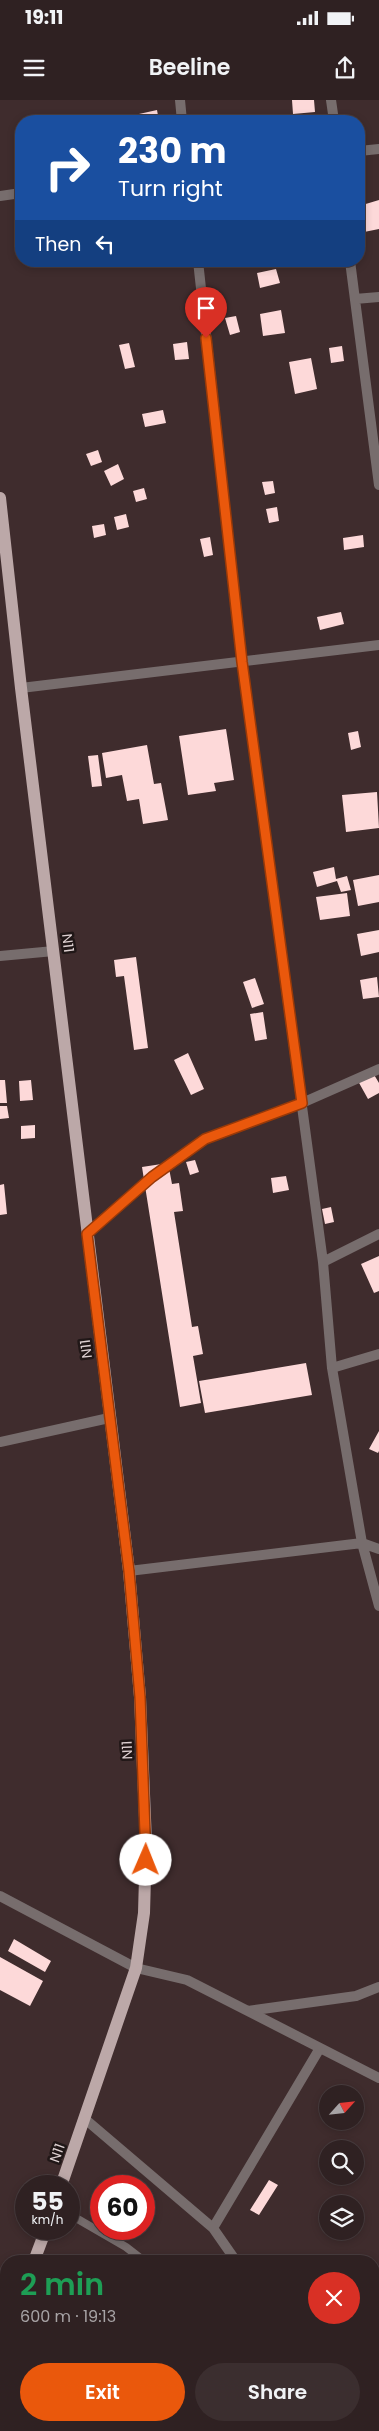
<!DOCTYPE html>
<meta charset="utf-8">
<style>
body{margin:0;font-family:Poppins,sans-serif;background:#3b2e2f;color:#f1f3f6;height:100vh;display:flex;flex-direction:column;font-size:19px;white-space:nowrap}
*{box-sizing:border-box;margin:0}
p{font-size:16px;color:#a7a3a5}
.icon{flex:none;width:28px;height:28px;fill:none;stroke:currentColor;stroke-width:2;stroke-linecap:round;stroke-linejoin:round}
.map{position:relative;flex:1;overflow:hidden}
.drawer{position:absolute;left:0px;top:2155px;width:380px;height:176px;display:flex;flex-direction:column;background:#2f2122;border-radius:20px 20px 0 0;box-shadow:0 2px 8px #0003,0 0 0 1px #4a3e40}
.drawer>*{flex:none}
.guide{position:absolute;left:15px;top:15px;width:350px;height:152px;border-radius:20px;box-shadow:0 2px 8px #0003,0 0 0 1px #4a3e40;background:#1a4fa0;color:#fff;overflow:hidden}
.needle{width:32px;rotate:63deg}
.tools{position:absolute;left:319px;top:1985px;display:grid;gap:10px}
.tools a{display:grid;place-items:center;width:45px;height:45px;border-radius:50%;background:#2f2122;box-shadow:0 2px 8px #0003,0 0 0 1px #4a3e40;font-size:25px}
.speed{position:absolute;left:15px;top:2075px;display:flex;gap:10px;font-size:25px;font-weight:700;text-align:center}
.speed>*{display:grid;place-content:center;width:65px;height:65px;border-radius:50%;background:#2f2122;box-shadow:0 2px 8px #0003,0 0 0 1px #4a3e40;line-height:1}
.speed small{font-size:12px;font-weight:400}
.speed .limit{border:8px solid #d22;background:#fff;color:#111}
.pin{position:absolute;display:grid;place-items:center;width:42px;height:42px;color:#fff;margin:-51px -21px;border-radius:50% 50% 50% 0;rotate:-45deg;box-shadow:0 0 5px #0007}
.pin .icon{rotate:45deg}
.me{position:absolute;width:55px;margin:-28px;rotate:1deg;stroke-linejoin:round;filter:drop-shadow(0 0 4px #0008)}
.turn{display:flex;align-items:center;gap:18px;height:105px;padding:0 20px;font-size:22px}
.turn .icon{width:65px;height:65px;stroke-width:2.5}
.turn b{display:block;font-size:35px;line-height:42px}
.then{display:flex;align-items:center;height:48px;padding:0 20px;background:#0003;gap:10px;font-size:19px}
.round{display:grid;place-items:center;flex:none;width:52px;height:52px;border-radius:26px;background:#3b2e2f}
.summary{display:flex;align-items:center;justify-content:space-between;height:85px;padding:0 20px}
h1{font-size:30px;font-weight:600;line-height:38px;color:#1e9e55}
.primary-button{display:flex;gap:10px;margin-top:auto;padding:10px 20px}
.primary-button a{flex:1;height:58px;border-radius:30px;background:#ea580c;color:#fff;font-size:20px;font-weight:600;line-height:58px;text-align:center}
.primary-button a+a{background:#3b2e2f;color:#f1f3f6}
.status{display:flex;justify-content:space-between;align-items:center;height:35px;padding:0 25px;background:#2f2122;direction:ltr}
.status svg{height:14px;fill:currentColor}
header{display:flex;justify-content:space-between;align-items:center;height:65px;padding:0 20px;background:#2f2122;font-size:22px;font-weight:600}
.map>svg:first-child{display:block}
.building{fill:#fdd9d9}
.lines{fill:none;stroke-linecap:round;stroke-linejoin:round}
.lane{stroke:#776d6d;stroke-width:8}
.street{stroke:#776d6d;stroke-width:10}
.primary{stroke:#bca8a8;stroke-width:12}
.route-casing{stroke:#983908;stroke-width:12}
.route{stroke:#ea580c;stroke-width:9}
.labels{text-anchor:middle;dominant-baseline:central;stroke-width:5;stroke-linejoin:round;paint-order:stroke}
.street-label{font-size:14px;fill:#ddd0d1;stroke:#201717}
</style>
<div class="status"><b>19:11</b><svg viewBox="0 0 49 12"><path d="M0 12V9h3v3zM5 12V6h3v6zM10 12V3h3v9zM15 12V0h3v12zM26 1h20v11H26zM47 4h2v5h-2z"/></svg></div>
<header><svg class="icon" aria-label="menu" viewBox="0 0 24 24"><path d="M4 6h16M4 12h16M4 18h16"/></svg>Beeline<svg class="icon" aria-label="share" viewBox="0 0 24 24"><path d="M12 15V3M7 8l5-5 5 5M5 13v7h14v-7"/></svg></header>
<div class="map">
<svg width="379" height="2331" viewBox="0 0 379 2331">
<rect width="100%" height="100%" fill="#3f2c2d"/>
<!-- building -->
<path class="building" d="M292 0H314L315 12 293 14Z
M157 10 159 21H140L139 14Z
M379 100V129L364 132 359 106Z
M276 169 280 183 260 188 257 173Z
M281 210 285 233 263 236 260 214Z
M236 216 240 232 230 235 225 218Z
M187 242 189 259 175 260 173 244Z
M129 243 135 267 125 269 119 245Z
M342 246 344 261 331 263 329 248Z
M311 258 317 289 295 294 289 262Z
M163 310 166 323 145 327 142 314Z
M98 350 102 362 91 366 86 354Z
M118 364 124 379 111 386 104 371Z
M273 381 275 393 265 395 262 382Z
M144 388 147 399 136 402 133 391Z
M277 407 279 421 269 423 266 409Z
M126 414 129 427 117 430 114 417Z
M104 424 106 435 94 438 92 426Z
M363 435 364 447 344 450 343 438Z
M210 437 213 455 204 457 200 439Z
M341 512 344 524 320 530 317 517Z
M226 629 234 680 214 683 216 691 188 695 179 636Z
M358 631 361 647 351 650 348 633Z
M147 645 154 684 161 683 168 720 143 724 139 699 127 701 122 675 106 678 102 653Z
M98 655 102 686 92 687 88 656Z
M377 692 379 728 346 732 342 695Z
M334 767 336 779 347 776 351 790 341 792 337 781 317 787 313 772Z
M379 775V802L358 806 353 780Z
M347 793 350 816 320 820 316 797Z
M379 830V852L361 856 357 834Z
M136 857 148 948 134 950 124 876 116 877 114 860Z
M377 877 379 897 363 899 360 880Z
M255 878 264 904 252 908 243 882Z
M263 912 267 939 255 941 250 914Z
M188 953 204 989 191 995 174 960Z
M373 973 379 983V993L368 999 358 981Z
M0 980H5L7 1003H0Z
M31 980 33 1000 20 1001 19 981Z
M0 1006H7L9 1018 0 1019Z
M35 1025V1038L21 1039V1026Z
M195 1060 199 1072 190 1075 186 1062Z
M168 1063 172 1084 179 1083 183 1111 174 1112 192 1227 198 1226 203 1254 193 1256 201 1303 180 1307 142 1067Z
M286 1076 289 1090 273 1093 271 1078Z
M4 1084 7 1114 0 1115V1085Z
M331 1107 334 1122 325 1124 322 1109Z
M379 1156V1191L374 1193 361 1164Z
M306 1263 312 1295 205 1313 199 1281Z
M379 1331V1351L378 1353 369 1349Z
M14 1839 51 1861 45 1872 8 1851Z
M0 1857 43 1881 30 1906 0 1890Z
M269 2080 278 2085 259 2115 250 2110Z
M144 2099 154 2110 144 2120Z
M123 2325H127L133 2331H117Z"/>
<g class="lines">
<!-- lane -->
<path class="lane" d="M69 2114 126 2147 144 2161"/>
<!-- street -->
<path class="street" d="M180 0 182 21
M331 0 334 21
M359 51 379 49
M0 96 21 93
M198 161 242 562 323 1162 332 1268 362 1443 379 1506
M350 161 379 385
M355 199 379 197
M21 588 379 545
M0 856 54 851
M87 1133 152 1077 205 1039 302 1003 379 969
M323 1162 379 1134
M332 1268 379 1254
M0 1342 109 1318
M129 1471 362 1443 379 1449
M0 1796 136 1868 187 1880 379 1978
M248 1911 356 1896 379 1887
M85 2019 213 2128 236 2161
M213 2128 320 1948
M72 2325 77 2331
M358 2325 363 2331
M370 2331 379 2323"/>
<!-- primary -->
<path class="primary" d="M0 398 21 588 129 1471 140 1597 146 1742 144 1813 136 1868 61 2086
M34 2161 46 2129
M0 2252 6 2239"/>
</g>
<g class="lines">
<defs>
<path id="route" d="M146 1760 140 1597 129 1471 87 1134 152 1077 205 1039 302 1003 242 562 206 238"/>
</defs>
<!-- route casing -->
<use href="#route" class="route-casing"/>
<!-- route -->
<use href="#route" class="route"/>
</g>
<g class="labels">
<!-- street labels -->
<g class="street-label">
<text transform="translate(68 843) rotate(83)">N11</text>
<text transform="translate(86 1249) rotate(-97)">N11</text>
<text transform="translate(127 1650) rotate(-92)">N11</text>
<text transform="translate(57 2053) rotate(-70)">N11</text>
</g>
</g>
</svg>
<div class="tools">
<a><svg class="needle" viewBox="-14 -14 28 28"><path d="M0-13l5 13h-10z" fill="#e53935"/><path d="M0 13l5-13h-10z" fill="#a7a3a5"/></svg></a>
<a><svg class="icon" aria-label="search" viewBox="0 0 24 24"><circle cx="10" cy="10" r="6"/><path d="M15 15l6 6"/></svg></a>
<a><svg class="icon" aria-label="layers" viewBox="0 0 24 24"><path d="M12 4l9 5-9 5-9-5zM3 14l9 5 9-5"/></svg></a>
</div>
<div class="speed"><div>55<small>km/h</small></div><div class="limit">60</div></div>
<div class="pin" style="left:206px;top:238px;background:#d93025"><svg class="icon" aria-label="arrive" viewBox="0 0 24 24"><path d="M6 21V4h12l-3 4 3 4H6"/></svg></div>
<svg class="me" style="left:146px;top:1760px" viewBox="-20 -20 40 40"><circle r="19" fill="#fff"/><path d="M0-13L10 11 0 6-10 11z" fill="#ea580c"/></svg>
<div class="guide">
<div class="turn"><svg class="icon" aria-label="right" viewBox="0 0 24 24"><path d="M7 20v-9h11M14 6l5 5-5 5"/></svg><div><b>230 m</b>Turn right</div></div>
<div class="then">Then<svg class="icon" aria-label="left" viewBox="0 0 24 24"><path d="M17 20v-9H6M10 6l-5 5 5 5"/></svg></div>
</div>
<section class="drawer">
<div class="summary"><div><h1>2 min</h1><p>600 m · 19:13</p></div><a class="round" style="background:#d93025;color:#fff"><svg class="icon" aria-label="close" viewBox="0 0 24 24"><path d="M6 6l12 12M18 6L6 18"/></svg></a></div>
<div class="primary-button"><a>Exit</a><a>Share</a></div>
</section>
</div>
